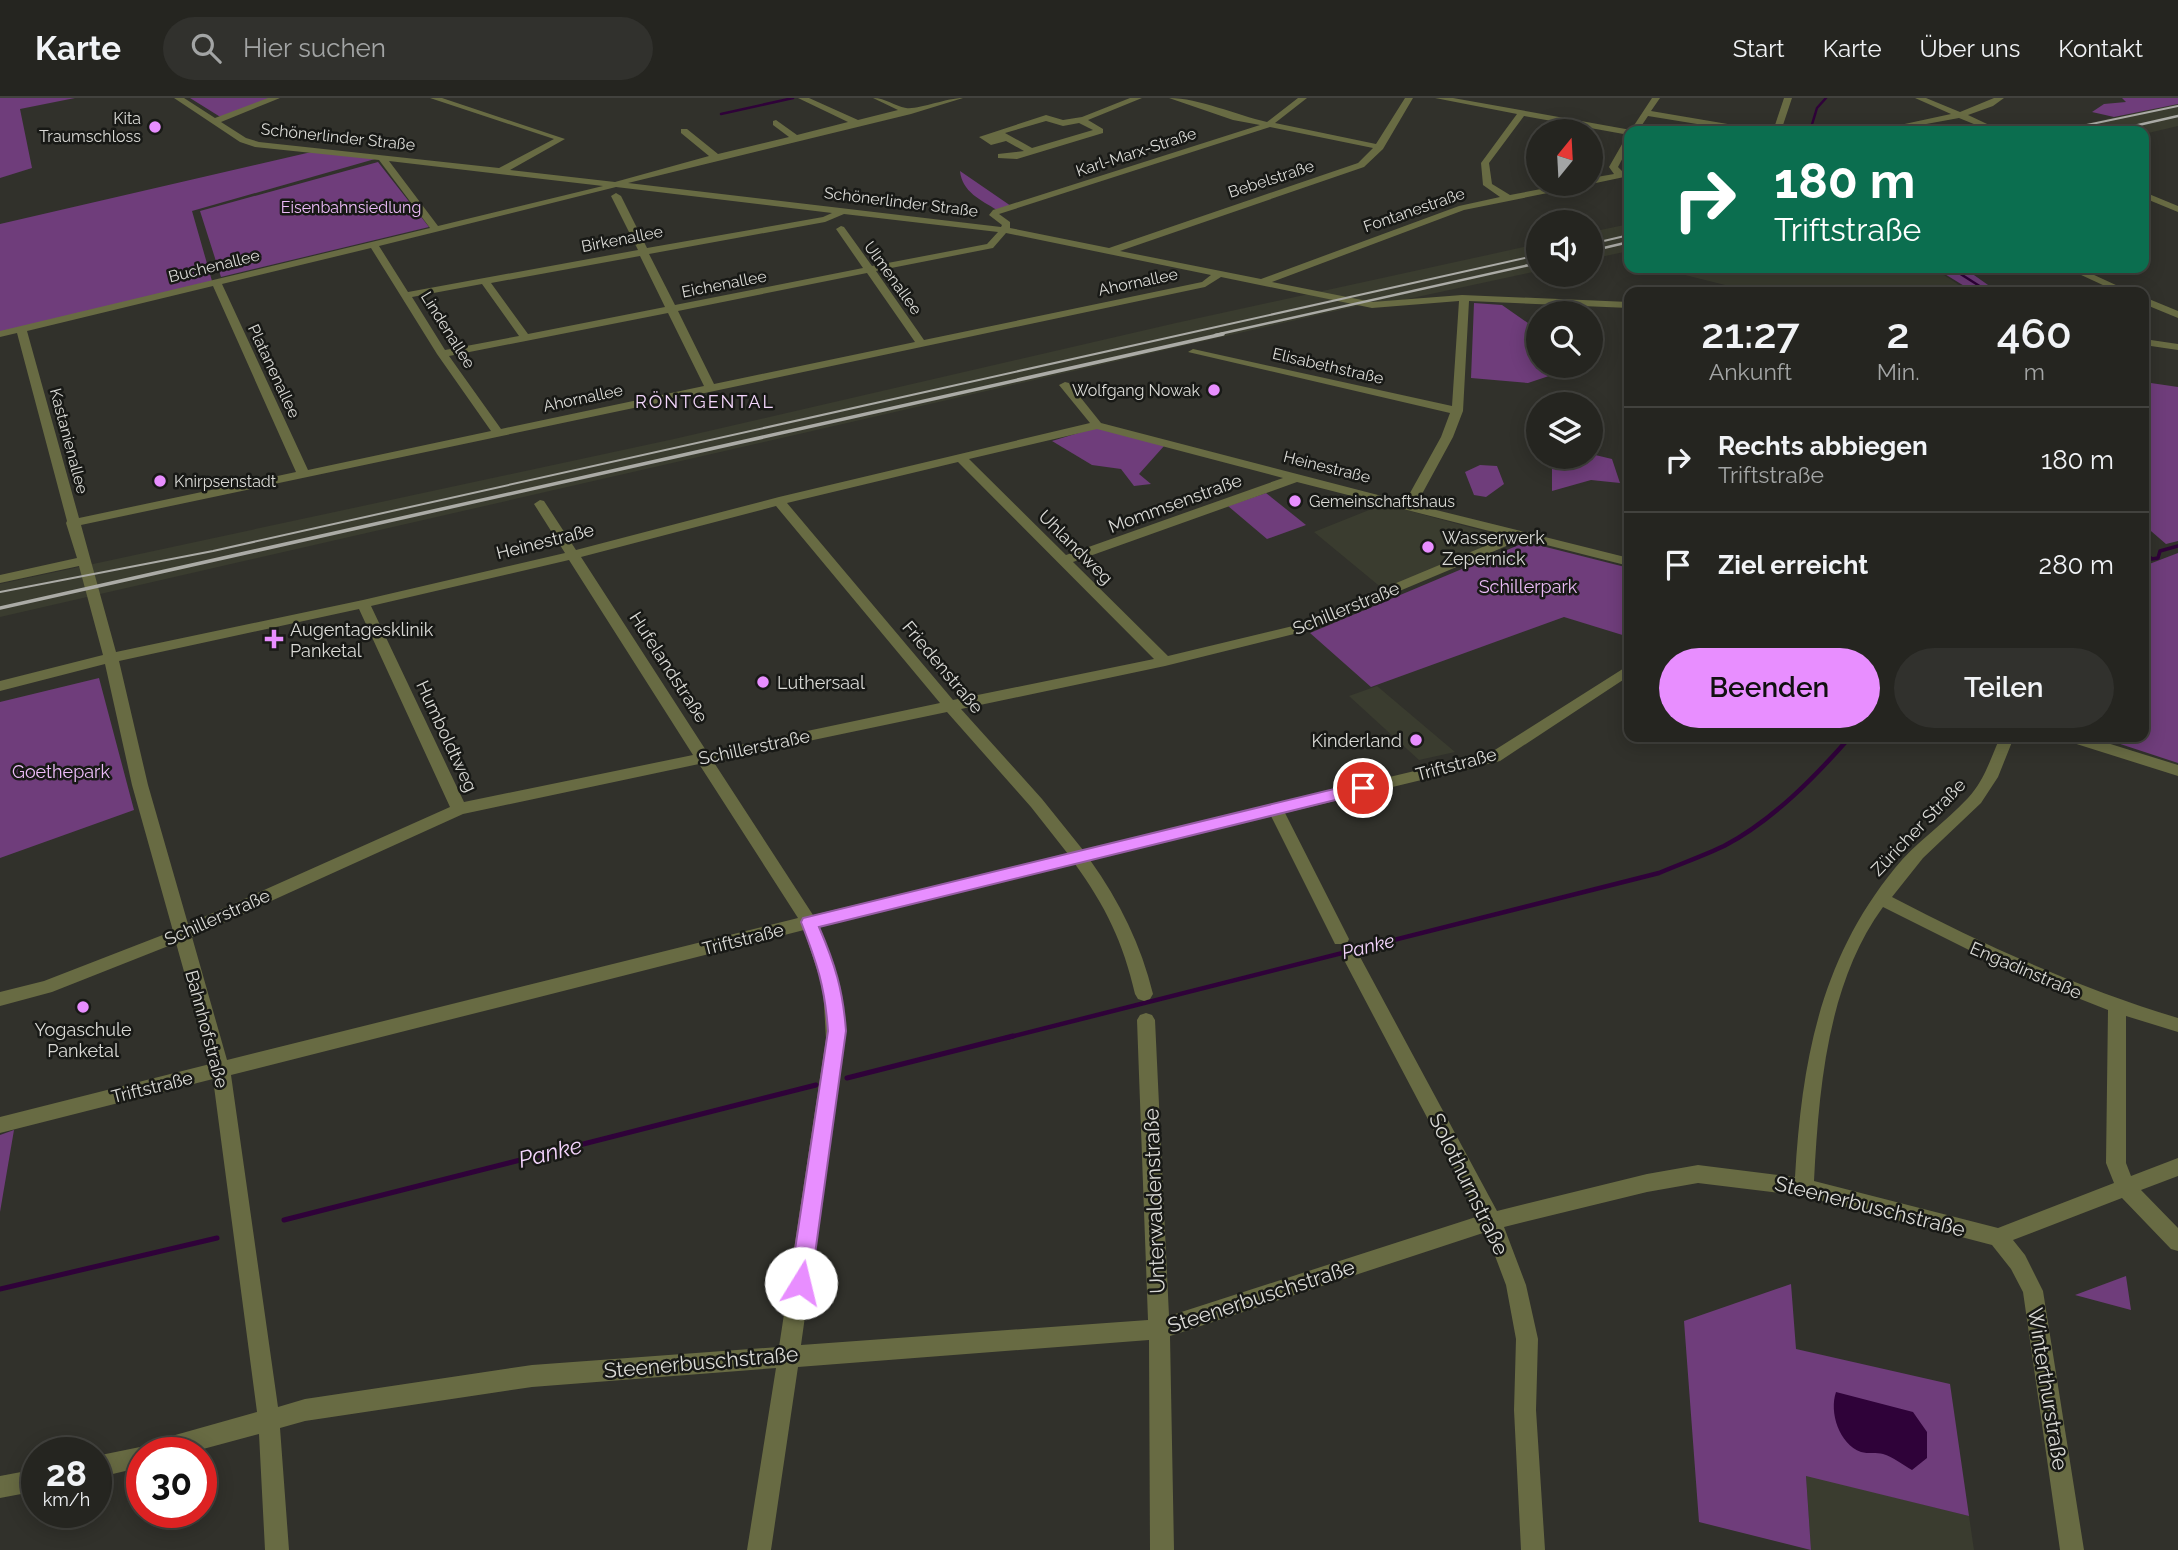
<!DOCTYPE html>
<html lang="de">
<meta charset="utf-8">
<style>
body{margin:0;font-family:Raleway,sans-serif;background:#31312d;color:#f1f3f6;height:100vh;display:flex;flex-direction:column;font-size:26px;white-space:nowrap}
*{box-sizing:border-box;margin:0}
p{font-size:23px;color:#a3a5a5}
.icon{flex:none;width:38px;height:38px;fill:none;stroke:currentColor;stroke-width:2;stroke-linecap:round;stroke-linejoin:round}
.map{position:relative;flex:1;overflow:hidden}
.drawer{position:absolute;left:1624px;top:189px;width:525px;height:455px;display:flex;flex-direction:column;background:#252520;border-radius:14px;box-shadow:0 4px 18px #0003,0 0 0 2px #42423e}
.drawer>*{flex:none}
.hud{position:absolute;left:1624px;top:28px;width:525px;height:147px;border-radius:14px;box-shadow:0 4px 18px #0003,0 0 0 2px #42423e;background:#0b6e4f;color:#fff;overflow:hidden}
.needle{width:46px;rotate:18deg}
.fabs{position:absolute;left:1526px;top:21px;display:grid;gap:14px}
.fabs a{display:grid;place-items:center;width:77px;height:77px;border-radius:50%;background:#252520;box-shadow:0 4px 18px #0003,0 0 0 2px #42423e;font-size:35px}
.speed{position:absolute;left:21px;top:1339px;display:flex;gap:14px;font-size:35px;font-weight:700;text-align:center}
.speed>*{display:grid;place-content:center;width:91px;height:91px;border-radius:50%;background:#252520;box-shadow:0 4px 18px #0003,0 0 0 2px #42423e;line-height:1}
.speed small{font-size:18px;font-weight:400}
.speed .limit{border:10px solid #d22;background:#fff;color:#111}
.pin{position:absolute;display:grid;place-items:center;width:60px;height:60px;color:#fff;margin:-30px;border:4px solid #fff;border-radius:50%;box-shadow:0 2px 7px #0007}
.me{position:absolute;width:77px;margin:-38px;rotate:9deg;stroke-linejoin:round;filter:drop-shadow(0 0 5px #0008)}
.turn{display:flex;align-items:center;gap:24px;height:147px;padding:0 35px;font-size:32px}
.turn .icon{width:91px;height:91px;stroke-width:2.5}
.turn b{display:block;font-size:49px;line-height:60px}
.eta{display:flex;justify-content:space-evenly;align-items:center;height:119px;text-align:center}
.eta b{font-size:42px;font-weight:600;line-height:49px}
.cta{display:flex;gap:14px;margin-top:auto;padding:14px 35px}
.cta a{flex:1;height:80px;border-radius:42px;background:#e88eff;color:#111;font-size:28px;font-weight:600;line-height:80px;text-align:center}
.cta a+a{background:#31312d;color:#f1f3f6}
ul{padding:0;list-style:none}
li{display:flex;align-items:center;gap:21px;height:105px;padding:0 35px;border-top:2px solid #42423e}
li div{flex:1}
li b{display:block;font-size:26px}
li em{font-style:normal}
header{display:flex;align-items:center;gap:42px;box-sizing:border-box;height:98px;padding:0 35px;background:#252520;border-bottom:2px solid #42423e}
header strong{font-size:33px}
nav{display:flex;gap:38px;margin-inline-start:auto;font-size:24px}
.search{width:490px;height:63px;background:#31312d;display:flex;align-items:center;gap:18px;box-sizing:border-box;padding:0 24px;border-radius:38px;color:#a3a5a5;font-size:26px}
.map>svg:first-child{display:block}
.built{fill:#3a3c2f}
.green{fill:#6f3d7b}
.water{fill:#2f0239}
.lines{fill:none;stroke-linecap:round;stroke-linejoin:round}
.stream-far3{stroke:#2f0239;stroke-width:2.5}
.stream-far2{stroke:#2f0239;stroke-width:3.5}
.stream-far1{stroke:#2f0239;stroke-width:4.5}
.stream{stroke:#2f0239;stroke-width:5}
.minor{fill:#686b43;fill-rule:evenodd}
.tram{stroke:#ababa6;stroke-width:2}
.rail-far1{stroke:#ababa6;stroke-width:2.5}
.rail{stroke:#ababa6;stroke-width:3.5}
.route{fill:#e88eff;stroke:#975ca6;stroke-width:2}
.poi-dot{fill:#e88eff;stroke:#181916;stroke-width:2.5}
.labels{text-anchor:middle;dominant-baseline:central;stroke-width:5;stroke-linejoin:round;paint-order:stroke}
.far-poi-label{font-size:16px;fill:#dadad6;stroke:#181916;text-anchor:end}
.far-street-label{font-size:16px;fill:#dadad6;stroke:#181916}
.far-park-label{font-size:16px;fill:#edbdf9;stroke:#181916}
.far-quarter-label{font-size:18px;letter-spacing:2px;fill:#f5d7fd;stroke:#181916}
.street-label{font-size:18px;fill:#dadad6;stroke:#181916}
.poi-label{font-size:18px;fill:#dadad6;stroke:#181916;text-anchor:start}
.park-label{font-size:18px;fill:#edbdf9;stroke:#181916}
.water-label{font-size:19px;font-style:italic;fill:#f5d5fe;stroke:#181916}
.near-street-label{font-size:21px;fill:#dadad6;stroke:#181916}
.near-water-label{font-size:23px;font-style:italic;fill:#f5d5fe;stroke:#181916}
</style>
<header>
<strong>Karte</strong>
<div class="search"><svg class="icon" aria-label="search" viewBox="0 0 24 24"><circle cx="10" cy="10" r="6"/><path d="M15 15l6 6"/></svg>Hier suchen</div>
<nav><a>Start</a><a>Karte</a><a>Über uns</a><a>Kontakt</a></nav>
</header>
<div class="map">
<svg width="2178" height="1452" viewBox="0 0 2178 1452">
<rect width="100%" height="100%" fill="#31312b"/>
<!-- built -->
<path class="built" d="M2178 6V28L2144 36V33H2051Z
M1629 126V153L1591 161V134Z
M1538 146V173L1403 202 1375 204 0 519V486L674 341 1176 225Z
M1657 170H1933L1970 194H1753Z
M1384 406 1509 440 1383 491 1314 434Z
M1377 588 1455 654 1419 662 1349 598Z
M1806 1377 1969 1418 1974 1452H1811Z"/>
<!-- green -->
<path class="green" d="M0 0H75L20 11 32 70 0 80Z
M190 0H277L222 20Z
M2122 0H2178V6L2114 19 2092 14 2104 6 2126 4Z
M320 52 382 59 192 113 212 183 0 234V126Z
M378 64 429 129 221 179 200 113Z
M960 73 1011 108 997 112C981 102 962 94 960 73Z
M1935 170H1964L1998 194H1974Z
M1474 205 1502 207 1538 232V268H1552V277L1528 285 1471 280Z
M2144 284 2178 289V443L2166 446 2144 427Z
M1098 329 1164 348 1139 376 1151 386 1134 388 1121 371 1092 367 1052 343Z
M1591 356 1612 361 1620 385 1591 382 1552 393V359H1591Z
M1480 367 1497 368 1504 386 1486 399 1474 397 1465 374Z
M1266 395 1306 427 1267 441 1228 408Z
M1526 444 1629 470V539L1564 519 1371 589 1310 535Z
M2178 455V665L2102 640 2144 639V468Z
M99 580 134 712 0 760V604Z
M14 1032 0 1114V1037Z
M2126 1178 2131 1212 2075 1197Z
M1791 1186 1796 1251 1950 1286 1969 1418 1806 1378 1811 1452 1699 1424 1684 1223Z"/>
<!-- water -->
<path class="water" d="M1836 1294 1913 1314 1927 1334V1360L1912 1372C1903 1367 1893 1359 1883 1356 1877 1354 1868 1356 1861 1354 1839 1346 1829 1314 1836 1294Z"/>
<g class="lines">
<!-- stream-far3 -->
<path class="stream-far3" d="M721 16 793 0
M1810 33 1817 10 1826 0
M1951 170 1989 194"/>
<!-- stream-far2 -->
<path class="stream-far2" d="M2144 455 2152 461 2158 460 2160 453 2178 448"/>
<!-- stream-far1 -->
<path class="stream-far1" d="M1006 940 1659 775C1680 766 1703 758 1724 748 1772 723 1815 679 1850 639"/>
<!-- stream -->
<path class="stream" d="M847 980 1013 938
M284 1122 816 987
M0 1191 217 1140"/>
<!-- minor -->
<path class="minor" d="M174 0H184L215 20 268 0H280L221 24 246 40 259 44 499 70 554 41 430 0H442L565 41 510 72 615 84 709 58 681 35V31H687L718 56 789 39 773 27V23L776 22 797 37 848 24 798 0H809L858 22 898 12 873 0C886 0 894 8 906 10 918 12 946 0 963 0L911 16 628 85 1001 129 1002 127 989 117 993 112 1260 27 1233 22 1169 0C1199 0 1236 17 1267 24L1298 0H1307L1275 25 1376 46 1405 0H1413L1383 51 1364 69 1120 153 1261 181 1459 108 1500 99 1483 87 1481 65 1517 16 1435 0H1453L1631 32 1652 0H1660L1651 13 1757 31 1758 33H1740L1648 18 1638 33H1629V37L1524 18 1489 65 1492 86 1510 97 1567 86H1583L1582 88 1464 112 1272 184 1372 204 1462 197 1629 204V210L1469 203 1463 313 1453 339 1416 407 1629 460V468L1523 441 1302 534 1165 568 961 611 1042 701 1083 752 1490 655 1629 567V578L1500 663 1285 715 1349 841 1347 846H1335L1271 718 1090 762C1120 804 1141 847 1153 896L1150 901 1144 903 1138 901 1135 896C1123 844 1106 809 1075 766L819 828 840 890 844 941 801 1247 1148 1222 1137 922 1140 917 1146 915 1152 917 1155 922 1169 1218 1479 1118 1344 862 1347 857 1353 855 1359 857 1497 1113 1647 1076 1698 1067 1795 1079C1802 963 1820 862 1895 770 1916 744 1945 725 1968 700 1984 683 1991 660 2000 639H2014L1998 679 1981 705 1923 760 1892 799C1984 847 2078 890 2178 920V934L2126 918V1065L2131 1078 2178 1060V1078L2141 1092 2178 1130V1153L2171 1151 2122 1100 2013 1142 2025 1157 2043 1193 2084 1452H2060L2023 1194 2011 1171 1992 1147 1804 1098 1698 1085 1647 1094 1504 1129 1526 1187 1538 1241 1536 1312 1545 1452H1521L1514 1312 1516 1241 1506 1187 1486 1134 1170 1238 1174 1452H1150L1149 1242 798 1269 771 1452H747L776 1270 532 1289 305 1323 280 1330 289 1452H265L259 1336 192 1354H142V1369L96 1380V1358L145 1348 154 1343 257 1314 213 981 0 1035V1019L210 966 176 845 52 894 0 908V894L44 883 173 833 132 687 105 566 0 593V583L103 557 79 468 0 485V477L77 460 66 425 67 423 17 235 0 239V233L430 130 379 62 255 49 240 44ZM1270 29 1373 50 1358 65 1109 150 1010 130V124L999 116ZM389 63 603 88 438 128ZM616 89 832 115 823 119 647 150 621 98 616 95 611 98 638 152 408 194 379 148ZM844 116 998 134 987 146 872 168 844 129 841 128 836 131 863 170 675 207 649 156 825 124ZM1006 135 1211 177 1202 184 924 242 876 173 993 150ZM371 150 437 256 491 333 308 372 222 186ZM640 158 665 209 528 236 491 185ZM867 175 915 244 714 286 678 213ZM1221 179 1372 210 1459 203 1452 308 1193 251 1188 254 1450 315 1441 339 1405 404 1101 325 1069 285 1065 284 1059 287 1090 325 779 399 576 452 544 403 540 402 534 406 565 455 363 502 116 554 81 427 1205 189ZM482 186 519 238 445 252 412 199ZM213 188 296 374 79 420 27 233ZM668 215 704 288 501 331 449 258ZM1097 331 1283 380 1066 457 969 361ZM958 364 1154 561 953 602 787 405ZM1297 384 1509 438 1293 528 1168 558 1073 464ZM776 408 940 605 707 654 581 459ZM569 462 693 657 464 704 371 508ZM359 511 450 709 188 826 148 687 119 563ZM947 614 1031 709 1068 756 813 817 713 663ZM699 666 798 820 227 962 192 839 463 716ZM1883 809 2019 877 2108 912 2106 1065 2114 1085 1998 1130 1814 1083C1819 991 1827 886 1883 809ZM804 832 823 890 826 941 779 1249 532 1267 305 1301 278 1309 231 977Z
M1130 0H1142L1088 22 1103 31V35L1017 61 998 60V56L1024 53 1006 43 991 47 979 39 1046 17 1063 22 1082 19ZM1046 23 1063 28 1079 25 1093 32 1032 50 1005 35Z
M1784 0H1792L1781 33H1773Z
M1915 0H1926L1960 14 1994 0H2004L1993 8 1968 17 2002 33H1991L1959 20 1888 33H1872L1951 16Z
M1629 38V48L1618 69 1623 74H1629V78L1591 86V80L1614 76 1609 69 1625 41Z
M2144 94 2178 108V114L2144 100Z
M2066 170H2079L2131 194H2118Z
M2144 199 2178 213V220L2144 206Z
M2144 241 2178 246V252L2144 247Z
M2065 639H2088L2178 667V678L2067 643Z
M37 1371V1393L0 1400V1378Z"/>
<!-- tram -->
<path class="tram" d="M2058 33 2178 8
M1591 146 1629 137
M0 494 213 453 1538 157"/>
<!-- rail-far1 -->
<path class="rail-far1" d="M2112 33 2178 18
M1591 153 1629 144
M1215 237 1538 165"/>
<!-- rail -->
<path class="rail" d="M0 510 1223 236"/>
</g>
<!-- route -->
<path class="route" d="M1363 684 1370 690 1368 694 819 829C835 866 843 892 846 933L811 1185 808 1192 801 1194 793 1192 790 1185 828 933C825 889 817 865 801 824L803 820Z"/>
<!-- markers -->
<g class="poi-dot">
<circle cx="155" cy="29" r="7"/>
<circle cx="1214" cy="292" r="7"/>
<circle cx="160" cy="383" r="7"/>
<circle cx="1295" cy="403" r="7"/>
<circle cx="1428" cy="449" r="7"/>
<path d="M270.5 530.5h7v7h7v7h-7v7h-7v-7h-7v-7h7z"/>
<circle cx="763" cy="584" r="7"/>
<circle cx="1416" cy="642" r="7"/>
<circle cx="83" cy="909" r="7"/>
</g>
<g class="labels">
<!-- far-poi labels -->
<g class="far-poi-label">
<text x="141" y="20">Kita<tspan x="141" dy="18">Traumschloss</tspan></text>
<text x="1200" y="292">Wolfgang Nowak</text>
<text x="174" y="383" text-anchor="start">Knirpsenstadt</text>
<text x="1309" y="403" text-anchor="start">Gemeinschaftshaus</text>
</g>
<!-- far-street labels -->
<g class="far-street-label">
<text transform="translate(338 39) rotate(6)">Schönerlinder Straße</text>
<text transform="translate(1136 54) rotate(-18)">Karl-Marx-Straße</text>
<text transform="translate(1271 81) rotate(-18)">Bebelstraße</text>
<text transform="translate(901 104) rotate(7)">Schönerlinder Straße</text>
<text transform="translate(1414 112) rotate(-19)">Fontanestraße</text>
<text transform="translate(622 141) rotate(-11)">Birkenallee</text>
<text transform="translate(214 168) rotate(-14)">Buchenallee</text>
<text transform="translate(893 180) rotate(54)">Ulmenallee</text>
<text transform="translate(1138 184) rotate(-12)">Ahornallee</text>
<text transform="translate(724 186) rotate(-11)">Eichenallee</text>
<text transform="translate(448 232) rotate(58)">Lindenallee</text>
<text transform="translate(1328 268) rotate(13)">Elisabethstraße</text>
<text transform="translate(274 273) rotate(65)">Platanenallee</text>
<text transform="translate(583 300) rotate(-12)">Ahornallee</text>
<text transform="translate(69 343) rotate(75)">Kastanienallee</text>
<text transform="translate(1327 369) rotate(14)">Heinestraße</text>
</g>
<!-- far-park labels -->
<g class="far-park-label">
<text x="351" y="109">Eisenbahnsiedlung</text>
</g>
<!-- far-quarter labels -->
<g class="far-quarter-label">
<text x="705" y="303">RÖNTGENTAL</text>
</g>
<!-- street labels -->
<g class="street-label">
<text transform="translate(1175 405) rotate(-20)">Mommsenstraße</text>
<text transform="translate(545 443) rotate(-14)">Heinestraße</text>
<text transform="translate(1076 449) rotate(45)">Uhlandweg</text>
<text transform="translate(1346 510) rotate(-22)">Schillerstraße</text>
<text transform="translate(669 569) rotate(57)">Hufelandstraße</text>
<text transform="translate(943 569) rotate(50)">Friedenstraße</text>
<text transform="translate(447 638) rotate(65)">Humboldtweg</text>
<text transform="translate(754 649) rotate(-12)">Schillerstraße</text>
<text transform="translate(1456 666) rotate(-15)">Triftstraße</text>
<text transform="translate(1918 729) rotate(-46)">Züricher Straße</text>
<text transform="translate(217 819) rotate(-24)">Schillerstraße</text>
<text transform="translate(743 841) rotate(-14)">Triftstraße</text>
<text transform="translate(2026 872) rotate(23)">Engadinstraße</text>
<text transform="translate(207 931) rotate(75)">Bahnhofstraße</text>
<text transform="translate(152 989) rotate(-14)">Triftstraße</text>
</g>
<!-- poi labels -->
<g class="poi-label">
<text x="1442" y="439">Wasserwerk<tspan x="1442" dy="21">Zepernick</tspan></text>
<text x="290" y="531">Augentagesklinik<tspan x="290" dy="21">Panketal</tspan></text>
<text x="777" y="584">Luthersaal</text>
<text x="1402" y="642" text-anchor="end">Kinderland</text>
<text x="83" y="931" text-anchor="middle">Yogaschule<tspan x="83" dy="21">Panketal</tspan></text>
</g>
<!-- park labels -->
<g class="park-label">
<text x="1528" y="488">Schillerpark</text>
<text x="61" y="673">Goethepark</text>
</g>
<!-- water labels -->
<g class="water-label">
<text transform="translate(1368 848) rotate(-14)">Panke</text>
</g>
<!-- near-street labels -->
<g class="near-street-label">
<text transform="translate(1469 1086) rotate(64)">Solothurnstraße</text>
<text transform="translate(1154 1103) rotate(-92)">Unterwaldenstraße</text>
<text transform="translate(1870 1108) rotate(14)">Steenerbuschstraße</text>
<text transform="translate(1261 1198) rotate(-18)">Steenerbuschstraße</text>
<text transform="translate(701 1264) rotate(-5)">Steenerbuschstraße</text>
<text transform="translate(2048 1291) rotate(81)">Winterthurstraße</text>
</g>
<!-- near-water labels -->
<g class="near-water-label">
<text transform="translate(550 1054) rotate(-14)">Panke</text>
</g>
</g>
</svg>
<div class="fabs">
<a><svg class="needle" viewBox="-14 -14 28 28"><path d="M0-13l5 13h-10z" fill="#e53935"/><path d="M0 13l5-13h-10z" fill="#a3a5a5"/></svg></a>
<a><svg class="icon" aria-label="sound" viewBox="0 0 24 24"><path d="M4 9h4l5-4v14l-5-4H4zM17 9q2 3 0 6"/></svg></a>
<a><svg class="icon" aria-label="search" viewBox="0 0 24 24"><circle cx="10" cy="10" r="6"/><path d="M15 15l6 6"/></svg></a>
<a><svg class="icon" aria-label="layers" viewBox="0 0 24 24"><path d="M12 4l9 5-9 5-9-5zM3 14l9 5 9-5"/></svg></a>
</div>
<div class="speed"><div>28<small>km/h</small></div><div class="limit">30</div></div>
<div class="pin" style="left:1363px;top:690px;background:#d93025"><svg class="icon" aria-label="arrive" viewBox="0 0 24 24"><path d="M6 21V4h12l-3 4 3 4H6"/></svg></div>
<svg class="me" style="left:801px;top:1185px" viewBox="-20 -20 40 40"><circle r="19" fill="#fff"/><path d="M0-13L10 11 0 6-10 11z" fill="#e88eff"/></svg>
<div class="hud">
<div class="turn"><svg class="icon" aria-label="right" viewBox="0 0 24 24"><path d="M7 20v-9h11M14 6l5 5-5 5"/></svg><div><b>180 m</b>Triftstraße</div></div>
</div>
<section class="drawer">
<div class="eta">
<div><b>21:27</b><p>Ankunft</p></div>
<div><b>2</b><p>Min.</p></div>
<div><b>460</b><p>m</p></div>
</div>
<ul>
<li><svg class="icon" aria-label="right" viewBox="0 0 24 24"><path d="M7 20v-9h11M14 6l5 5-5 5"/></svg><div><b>Rechts abbiegen</b><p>Triftstraße</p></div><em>180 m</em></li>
<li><svg class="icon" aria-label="arrive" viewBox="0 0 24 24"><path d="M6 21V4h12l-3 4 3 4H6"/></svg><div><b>Ziel erreicht</b></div><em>280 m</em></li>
</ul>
<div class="cta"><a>Beenden</a><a>Teilen</a></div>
</section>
</div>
